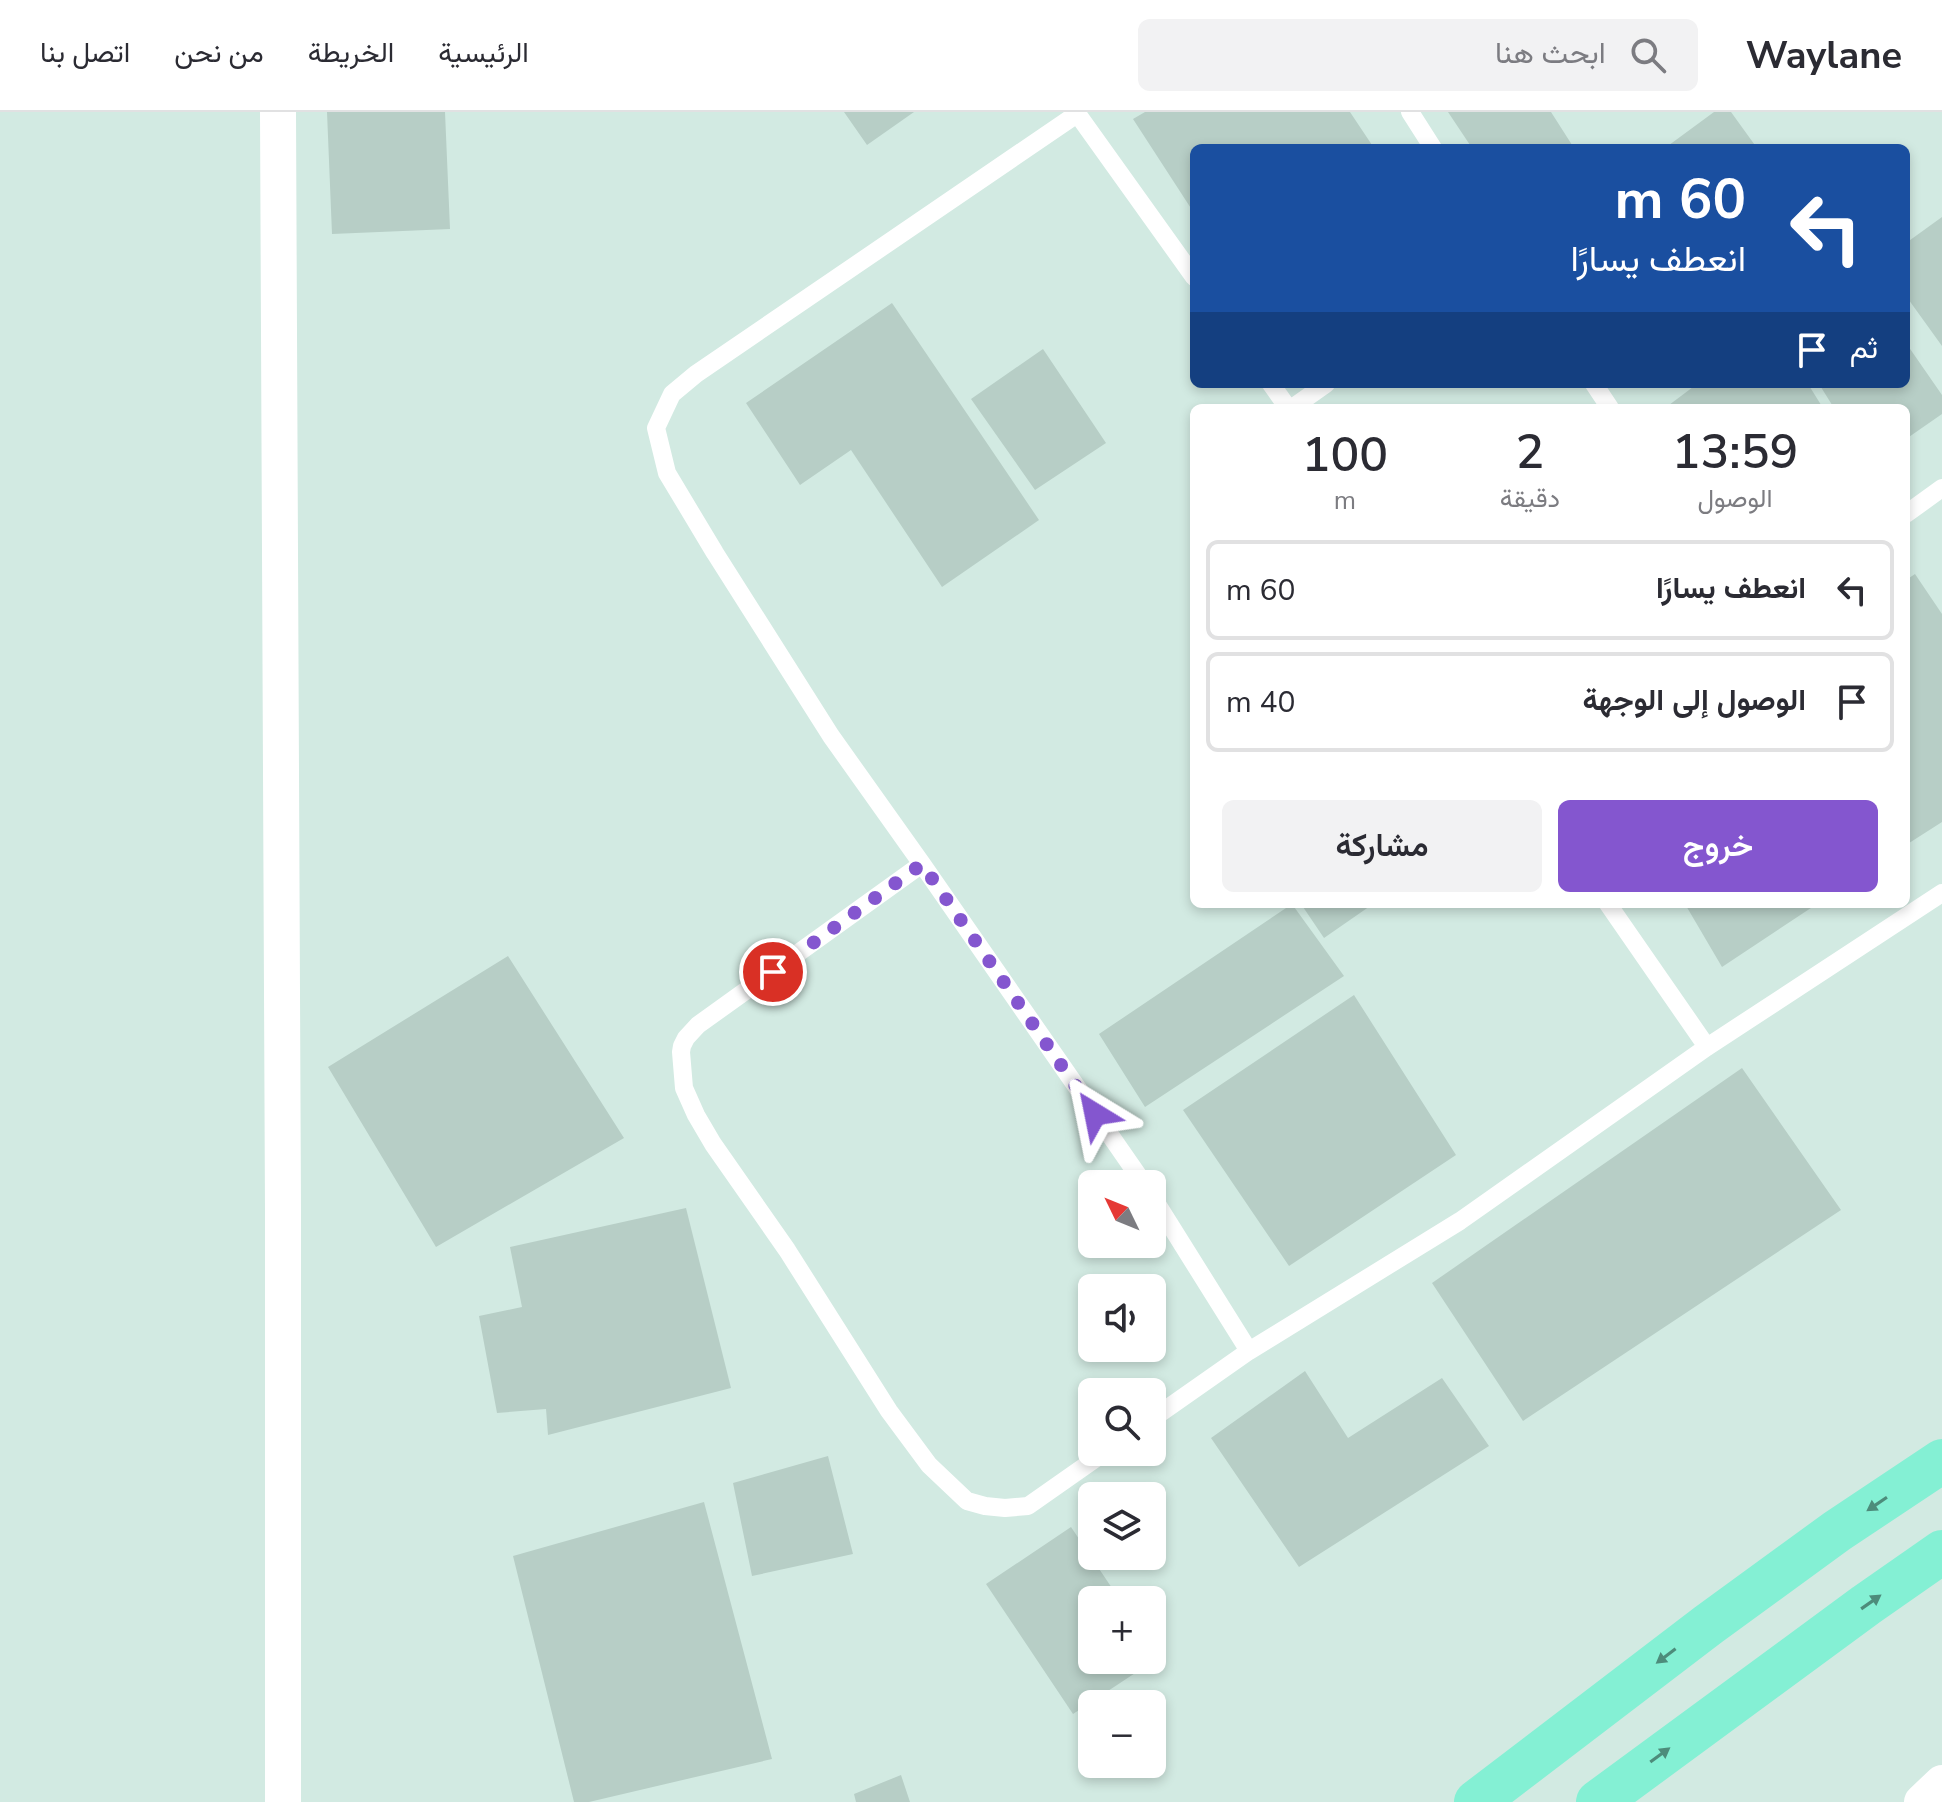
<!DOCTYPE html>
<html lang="ar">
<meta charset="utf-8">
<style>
body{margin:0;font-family:"Nunito Sans",Vazirmatn,sans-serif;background:#f2f2f3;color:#2b2b33;direction:rtl;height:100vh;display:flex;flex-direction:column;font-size:30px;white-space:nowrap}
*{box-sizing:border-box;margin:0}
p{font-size:26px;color:#7c7c81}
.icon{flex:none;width:44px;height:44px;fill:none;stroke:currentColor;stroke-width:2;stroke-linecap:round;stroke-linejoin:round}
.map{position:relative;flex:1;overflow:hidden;direction:ltr}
.drawer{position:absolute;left:1190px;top:292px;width:720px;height:504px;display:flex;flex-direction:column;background:#fff;border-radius:12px;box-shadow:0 4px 12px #0003;direction:rtl}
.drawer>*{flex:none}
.guide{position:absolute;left:1190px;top:32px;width:720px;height:244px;border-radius:12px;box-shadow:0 4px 12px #0003;direction:rtl;background:#1a4fa0;color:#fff;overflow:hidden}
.needle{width:52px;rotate:313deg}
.controls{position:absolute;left:1078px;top:1058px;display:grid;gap:16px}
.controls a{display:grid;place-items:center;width:88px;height:88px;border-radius:12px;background:#fff;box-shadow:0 4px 12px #0003;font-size:40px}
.pin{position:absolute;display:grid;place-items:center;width:68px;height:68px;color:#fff;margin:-34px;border:4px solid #fff;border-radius:50%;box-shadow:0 2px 8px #0007}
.me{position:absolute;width:88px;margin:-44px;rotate:325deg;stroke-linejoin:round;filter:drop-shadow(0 0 6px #0008)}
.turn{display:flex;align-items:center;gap:28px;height:168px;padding:0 32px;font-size:36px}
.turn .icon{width:104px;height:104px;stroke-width:2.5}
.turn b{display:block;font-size:56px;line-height:68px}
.then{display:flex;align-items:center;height:76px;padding:0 32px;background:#0003;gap:16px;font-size:30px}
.eta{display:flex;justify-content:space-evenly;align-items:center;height:136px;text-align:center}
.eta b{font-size:48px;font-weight:600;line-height:56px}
.cta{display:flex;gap:16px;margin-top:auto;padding:16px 32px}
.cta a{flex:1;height:92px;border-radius:12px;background:#8456cf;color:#fff;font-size:32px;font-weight:600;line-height:92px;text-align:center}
.cta a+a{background:#f2f2f3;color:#2b2b33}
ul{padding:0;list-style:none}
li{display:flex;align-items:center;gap:24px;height:100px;margin:0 16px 12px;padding:0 16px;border:4px solid #e1e1e2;border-radius:12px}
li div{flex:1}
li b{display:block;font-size:30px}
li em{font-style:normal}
header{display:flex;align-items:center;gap:48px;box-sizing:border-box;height:112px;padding:0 40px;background:#fff;border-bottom:2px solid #e1e1e2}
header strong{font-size:38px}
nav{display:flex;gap:44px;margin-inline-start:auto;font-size:28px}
.search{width:560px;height:72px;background:#f2f2f3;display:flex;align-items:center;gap:20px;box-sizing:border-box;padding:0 28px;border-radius:12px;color:#7c7c81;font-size:30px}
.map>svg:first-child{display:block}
.building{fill:#b7cec6}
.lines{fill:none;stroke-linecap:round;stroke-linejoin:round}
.service{stroke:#fff;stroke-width:18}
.minor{stroke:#fff;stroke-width:36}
.trunk{stroke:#84f0d4;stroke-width:44}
.oneway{fill:#4d8c7b}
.route{stroke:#8456cf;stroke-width:14;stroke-dasharray:0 25.2}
</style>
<header>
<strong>Waylane</strong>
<div class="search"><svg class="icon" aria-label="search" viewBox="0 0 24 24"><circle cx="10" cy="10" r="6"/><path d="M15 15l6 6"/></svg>ابحث هنا</div>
<nav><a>الرئيسية</a><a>الخريطة</a><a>من نحن</a><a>اتصل بنا</a></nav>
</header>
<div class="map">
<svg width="1942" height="1690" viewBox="0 0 1942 1690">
<rect width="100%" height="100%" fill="#d2eae2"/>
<!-- building -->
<path class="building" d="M327 0H445L450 117 332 122Z
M844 0H914L867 33Z
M1145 0H1350L1374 36H1194V101L1133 7Z
M1448 0H1551L1574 36H1472Z
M1714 0H1731L1757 36H1665Z
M1942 105V234L1906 184V131Z
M892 191 1039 408 942 475 851 338 800 373 746 291Z
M1906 231 1942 283V302L1906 327V296H1834L1819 272H1906Z
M1043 237 1106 331 1035 378 971 287Z
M1697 272H1808L1823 296H1665Z
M1915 462 1942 502V710L1906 733V468Z
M1292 792 1344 864 1145 995 1099 922Z
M1301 792H1373L1324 826Z
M1685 792H1817L1722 855Z
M508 844 624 1026 436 1135 328 955Z
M1354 883 1456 1043 1289 1154 1183 998Z
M1742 956 1841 1098 1523 1309 1432 1171Z
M686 1096 731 1276 548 1323 546 1297 497 1301 479 1204 522 1195 510 1135Z
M1305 1259 1348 1326 1442 1266 1489 1334 1299 1455 1211 1326Z
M828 1344 853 1442 752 1464 733 1371Z
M704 1390 772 1647 589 1690H574L513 1444Z
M1071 1415 1120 1488H1092V1548H1152V1536L1158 1546 1073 1602 986 1472Z
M901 1663 910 1690H856L854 1682Z"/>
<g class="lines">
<!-- service -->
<path class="service" d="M1076 0 1194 165
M1410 0 1433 36
M1077 2 696 262 672 282 656 316 667 361 715 441 831 624 922 752 1144 1072
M1271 272 1288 296
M1594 272 1610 296
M1292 296 1326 272
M1906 402 1942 376
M922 752 698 913 686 926 682 934 681 940 684 976 696 1003 713 1032 787 1138 889 1299 929 1353 967 1389 985 1394 1005 1396 1028 1394 1105 1340
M1608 792 1707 935
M1152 1084 1249 1239
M1152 1307 1249 1239 1460 1109 1707 935 1942 781"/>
<!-- minor -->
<path class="minor" d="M278 0 283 1100V1690
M1922 1690 1942 1671"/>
<!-- trunk -->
<path class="trunk" d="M1476 1690 1708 1513 1837 1419 1942 1349
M1598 1690 1866 1493 1942 1440"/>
</g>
<!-- one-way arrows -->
<defs><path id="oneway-solid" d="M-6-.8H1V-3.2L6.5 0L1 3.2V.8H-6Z" transform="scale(2)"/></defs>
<g class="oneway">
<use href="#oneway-solid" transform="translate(1877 1392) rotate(146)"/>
<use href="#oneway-solid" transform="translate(1871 1490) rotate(-35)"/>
<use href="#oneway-solid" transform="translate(1666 1544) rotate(143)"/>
<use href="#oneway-solid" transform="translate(1660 1643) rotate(-36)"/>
</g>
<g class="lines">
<!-- route -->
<path class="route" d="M773 860 922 752 1095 1002"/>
</g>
</svg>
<div class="controls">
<a><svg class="needle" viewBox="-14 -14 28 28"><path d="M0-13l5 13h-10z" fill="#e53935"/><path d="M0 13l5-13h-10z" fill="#7c7c81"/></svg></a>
<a><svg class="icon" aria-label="sound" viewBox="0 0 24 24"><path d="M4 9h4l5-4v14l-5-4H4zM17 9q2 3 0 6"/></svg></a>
<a><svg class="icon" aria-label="search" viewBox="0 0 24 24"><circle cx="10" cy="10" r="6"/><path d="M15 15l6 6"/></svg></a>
<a><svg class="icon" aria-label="layers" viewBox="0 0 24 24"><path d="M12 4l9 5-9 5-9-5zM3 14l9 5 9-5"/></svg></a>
<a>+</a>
<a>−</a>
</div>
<div class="pin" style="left:773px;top:860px;background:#d93025"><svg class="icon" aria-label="arrive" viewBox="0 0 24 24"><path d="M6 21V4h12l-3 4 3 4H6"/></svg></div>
<svg class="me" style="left:1095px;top:1002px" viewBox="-20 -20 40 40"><path d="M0-17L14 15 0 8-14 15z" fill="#8456cf" stroke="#fff" stroke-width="4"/></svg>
<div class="guide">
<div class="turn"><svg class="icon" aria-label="left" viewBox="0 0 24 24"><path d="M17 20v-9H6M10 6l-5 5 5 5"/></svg><div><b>60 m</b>انعطف يسارًا</div></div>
<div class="then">ثم<svg class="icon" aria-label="arrive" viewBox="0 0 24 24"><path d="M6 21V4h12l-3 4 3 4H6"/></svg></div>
</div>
<section class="drawer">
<div class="eta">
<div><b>13:59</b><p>الوصول</p></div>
<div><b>2</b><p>دقيقة</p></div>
<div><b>100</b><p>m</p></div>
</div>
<ul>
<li><svg class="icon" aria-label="left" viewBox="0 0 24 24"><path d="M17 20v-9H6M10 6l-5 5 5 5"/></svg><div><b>انعطف يسارًا</b></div><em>60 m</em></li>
<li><svg class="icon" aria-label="arrive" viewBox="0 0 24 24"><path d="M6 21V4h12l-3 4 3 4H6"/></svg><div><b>الوصول إلى الوجهة</b></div><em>40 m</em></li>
</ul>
<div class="cta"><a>خروج</a><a>مشاركة</a></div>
</section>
</div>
